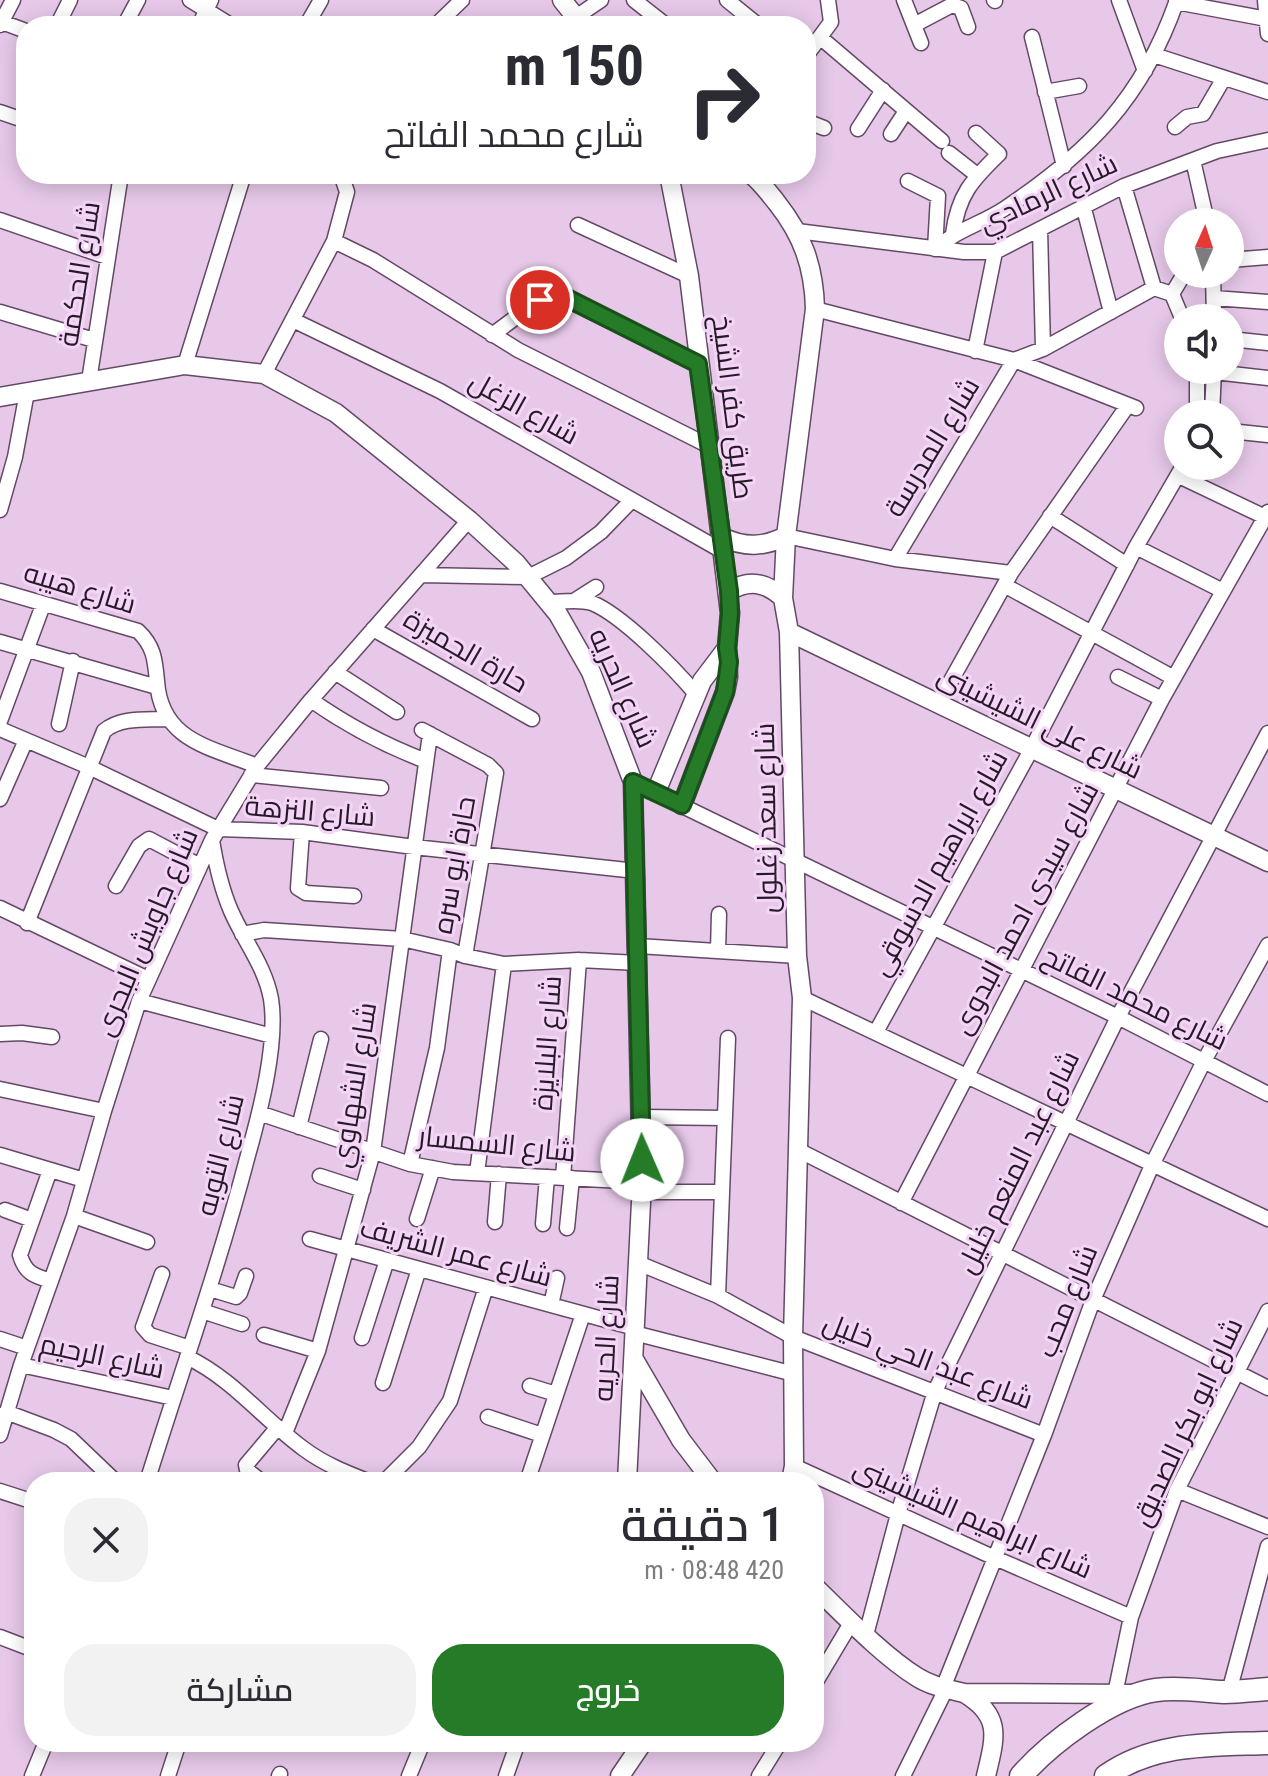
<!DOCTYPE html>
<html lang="ar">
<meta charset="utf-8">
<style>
body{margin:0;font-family:"Roboto Condensed",Cairo,sans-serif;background:#f2f2f3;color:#2b2b33;direction:rtl;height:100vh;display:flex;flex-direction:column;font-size:30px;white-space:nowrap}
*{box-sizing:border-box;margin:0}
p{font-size:26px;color:#7c7c81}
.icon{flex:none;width:44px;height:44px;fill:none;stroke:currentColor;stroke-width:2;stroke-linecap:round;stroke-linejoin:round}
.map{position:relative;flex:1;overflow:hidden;direction:ltr}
.sheet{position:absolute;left:24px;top:1472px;width:800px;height:280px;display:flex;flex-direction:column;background:#fff;border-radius:32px;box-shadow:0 4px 20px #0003;direction:rtl}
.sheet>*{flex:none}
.hud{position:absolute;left:16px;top:16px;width:800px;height:168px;border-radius:32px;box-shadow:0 4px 20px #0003;direction:rtl;background:#fff;color:#2b2b33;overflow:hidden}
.needle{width:52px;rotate:3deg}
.buttons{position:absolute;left:1164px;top:208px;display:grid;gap:16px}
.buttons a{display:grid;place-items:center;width:80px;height:80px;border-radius:50%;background:#fff;box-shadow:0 4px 20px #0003;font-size:40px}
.pin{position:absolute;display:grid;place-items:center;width:68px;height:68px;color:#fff;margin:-34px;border:4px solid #fff;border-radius:50%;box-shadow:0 2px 8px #0007}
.me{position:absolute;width:88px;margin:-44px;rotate:359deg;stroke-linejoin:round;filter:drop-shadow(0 0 6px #0008)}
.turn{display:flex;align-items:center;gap:28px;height:168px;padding:0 40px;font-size:36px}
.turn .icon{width:104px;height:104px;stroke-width:2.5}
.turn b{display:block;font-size:56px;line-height:68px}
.round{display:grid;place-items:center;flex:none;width:84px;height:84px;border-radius:32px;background:#f2f2f3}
.overview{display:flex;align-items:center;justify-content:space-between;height:136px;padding:0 40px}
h1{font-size:48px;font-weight:600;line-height:60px}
.primary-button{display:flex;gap:16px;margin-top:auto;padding:16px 40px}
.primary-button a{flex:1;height:92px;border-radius:32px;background:#257b28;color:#fff;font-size:32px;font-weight:600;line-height:92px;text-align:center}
.primary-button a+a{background:#f2f2f3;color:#2b2b33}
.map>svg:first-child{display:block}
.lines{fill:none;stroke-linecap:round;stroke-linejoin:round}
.minor-casing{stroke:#644966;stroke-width:17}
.tertiary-casing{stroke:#644966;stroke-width:21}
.primary-casing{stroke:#644966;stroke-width:25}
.minor{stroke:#fff;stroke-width:14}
.tertiary{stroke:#fff;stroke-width:18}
.primary{stroke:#fff;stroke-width:22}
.route-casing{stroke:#18501a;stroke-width:20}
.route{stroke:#257b28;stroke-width:14}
.labels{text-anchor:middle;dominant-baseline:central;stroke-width:6;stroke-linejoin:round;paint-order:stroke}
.street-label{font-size:28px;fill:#251a26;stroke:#f4d5f7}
</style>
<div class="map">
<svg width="1268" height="1776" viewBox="0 0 1268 1776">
<rect width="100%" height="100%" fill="#e7c8e9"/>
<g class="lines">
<defs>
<path id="minor" d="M190 0 232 26
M634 0 667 26
M727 0 759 26
M904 0 921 43
M994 0 995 1
M1119 0 1145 71
M1265 0 1268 34
M1176 2 1267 19
M576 17 601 0
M2 22 26 31
M0 25 13 0
M914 25 952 5 961 8 968 27
M57 26 70 0
M124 26 138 0
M199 26 211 0
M306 26 321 0
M435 26 462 0
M1032 37 1064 166
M821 38 942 141
M1154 55 1268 92
M806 56 831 22 828 0
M1045 92 1079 86
M0 112 26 121
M806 121 824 128
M1175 127 1187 117 1203 114 1224 78
M858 129 883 90
M891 134 906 111
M949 153 977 175
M1193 160 1207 222
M908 181 938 196 935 249
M1124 186 1154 288
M1083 205 1111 312
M0 220 107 257
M578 225 689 276
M1040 229 1043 349
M797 231 964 252H995L1124 186 1217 151 1268 140
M953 234C958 195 972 180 999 154L976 133
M334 241 373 260 518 350 709 446
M935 249C956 230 981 224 1004 209 1088 153 1143 98 1177 0
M1230 260 1268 257
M1213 274 1214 318
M1172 294 1182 318
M1214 298 1268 302
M815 309 1014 360 1043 349 1154 288 1172 294 1184 274
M0 312 94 340
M293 320 440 391 724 552
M492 335 546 295 555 294 698 364
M1230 339 1268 343
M975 351 995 252
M185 365 244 174
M1197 370V414
M1214 372 1268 378
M264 374 334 241 347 192 341 174
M89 381 121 174
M1212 414 1214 370
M1230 431 1268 435
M1179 476 1265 517 1268 516
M0 510 15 457 27 392
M1050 516 1127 565
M786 536 895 559 1011 573
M1136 547 1223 591
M895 559 1014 360 1136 408
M421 575 528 577 566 558 601 532 631 501
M1004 585 1174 678
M0 591 138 631C154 646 155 660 157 681 161 741 210 747 257 766
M574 601 596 587
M548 602C562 602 578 599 592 603 622 615 674 668 696 694
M373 629 532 719
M0 642 157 687
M335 672 397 712
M1118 677 1162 699
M311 700C348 726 384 745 426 761
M938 704 1011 573 1128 405
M0 721 43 605
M59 724 73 661
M0 729 89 767 218 829 302 832 414 847 636 871
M422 730 488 765 496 773 465 956
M251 775 381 788
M633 782 1118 1017 1268 1094
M0 799 26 740
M302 832 298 888 306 893 354 896
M116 886 139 846 149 839 200 866
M0 908 148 979
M27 923 104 731C121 717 145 720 166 719
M242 934 264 930 402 939 450 950 465 956 504 964 579 960 638 963
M638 946 797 956
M718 951 719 914
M802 998 1268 1219
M139 1001 272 1036
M876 1032 1031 750 1136 547 1183 466
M0 1034 22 1033 52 1037
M0 1089 104 1111
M259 1113 410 1164 453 1172 642 1182
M641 1117 725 1118
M299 1127 321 1039
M800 1151 1268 1388
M0 1155 84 1180
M410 1164 437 1048 450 950
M50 1170 20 1255C25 1273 34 1276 51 1281
M477 1173 504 964
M320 1176 363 1190
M563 1178 579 960
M641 1192H722
M901 1203 1162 699 1268 512
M5 1210 32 1220
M74 1216 147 1242
M417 1219 433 1168
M495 1222 499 1174
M543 1224 547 1177
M567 1228 572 1178
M310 1239 635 1328
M638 1263 718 1296 793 1337 1044 1435
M162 1274 143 1327 150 1335 190 1348
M210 1289 236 1297 240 1293 246 1276
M718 1296 728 1038
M551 1305 557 1278
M202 1311 242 1324
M634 1333 794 1374
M264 1335 318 1351
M362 1338 387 1260
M0 1339 27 1348
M187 1357C233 1379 263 1419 304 1449 324 1464 347 1473 370 1482
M21 1365 173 1398
M383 1383 419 1269
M530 1386 556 1394
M6 1412 54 1430 71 1439 116 1482
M488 1417 542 1435
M285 1433 318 1351 373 1152 430 734
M0 1435 21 1365 74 1216 104 1111 139 1001 212 840 257 766 311 700 469 520
M794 1466 995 1558 1131 1617
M147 1482C181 1373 219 1266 248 1155 260 1112 278 1043 271 999 265 966 244 941 231 911 221 888 216 865 212 840
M262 1482 247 1470 246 1465 278 1427
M384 1482 419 1447 450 1401 486 1287
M527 1482 583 1314
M1177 1490 1268 1527
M0 1491 34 1502
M866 1635 898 1514 935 1391 1118 1017 1268 733
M0 1637 34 1650
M814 1685 851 1623
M943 1688 1044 1435 1093 1300 1153 1163 1204 1061 1268 945
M1229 1692 1268 1546
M1115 1694 1131 1617 1177 1490 1268 1311
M32 1776 46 1742
M168 1776 179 1742
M279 1776 280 1774
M409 1776 423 1742
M506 1776 518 1742
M759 1776 780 1742
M903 1776 946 1689"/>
<path id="tertiary" d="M562 0 583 26
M669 174 689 276 730 613 727 648 728 677 725 692 682 805
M751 174C761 182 769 193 777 203 803 236 814 267 815 309L786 536 783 598 789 632 797 956 802 998 793 1337 794 1466 791 1482
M0 397 185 365 264 374 336 413 469 520 516 563 558 614 591 672 633 782 642 1182 627 1482
M722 537C745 548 764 547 786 536
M729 591C749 579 766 582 783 598
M789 632 1268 862
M656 792 702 681 727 648
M635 1361 681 1440 713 1482
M814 1586C843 1614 883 1656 917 1677 931 1686 948 1689 964 1693L1134 1694
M964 1693C1003 1716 995 1738 986 1776
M620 1776 643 1742"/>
<path id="primary" d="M1021 1776C1050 1743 1112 1696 1156 1690 1179 1687 1202 1691 1224 1692 1239 1692 1254 1690 1268 1689
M1106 1776C1154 1742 1211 1745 1268 1743"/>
</defs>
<!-- minor casing -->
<use href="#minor" class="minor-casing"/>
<!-- tertiary casing -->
<use href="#tertiary" class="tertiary-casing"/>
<!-- primary casing -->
<use href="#primary" class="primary-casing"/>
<!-- minor -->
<use href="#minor" class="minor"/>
<!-- tertiary -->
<use href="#tertiary" class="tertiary"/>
<!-- primary -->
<use href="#primary" class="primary"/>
</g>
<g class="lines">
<defs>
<path id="route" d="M540 300 546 295 563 296 698 364 729 591 730 613 727 648 729 662 725 692 682 805 633 782 642 1160"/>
</defs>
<!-- route casing -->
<use href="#route" class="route-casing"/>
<!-- route -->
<use href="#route" class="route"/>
</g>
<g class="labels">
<!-- street labels -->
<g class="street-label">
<text transform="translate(1048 193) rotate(-25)">شارع الرمادي</text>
<text transform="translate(79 274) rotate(-81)">شارع الحكمة</text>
<text transform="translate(733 407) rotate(83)">طريق كفر الشيخ</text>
<text transform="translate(524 408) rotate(29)">شارع الزغل</text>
<text transform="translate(932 447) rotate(-59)">شارع المدرسة</text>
<text transform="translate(80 588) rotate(17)">شارع هيبه</text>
<text transform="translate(466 651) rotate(30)">حارة الجميزة</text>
<text transform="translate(623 688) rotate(66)">شارع الحريه</text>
<text transform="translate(1040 722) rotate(26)">شارع على الشيشينى</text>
<text transform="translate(310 811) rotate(5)">شارع النزهة</text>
<text transform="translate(766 818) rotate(-91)">شارع سعد زغلول</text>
<text transform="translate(939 863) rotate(-61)">شارع ابراهيم الدسوقي</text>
<text transform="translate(454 865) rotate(-80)">حارة ابو سره</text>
<text transform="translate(1025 908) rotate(-62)">شارع سيدى احمد البدوى</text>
<text transform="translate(146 932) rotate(-67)">شارع جاويش البحرى</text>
<text transform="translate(1135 998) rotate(26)">شارع محمد الفاتح</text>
<text transform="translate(547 1043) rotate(-86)">شارع البلايزة</text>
<text transform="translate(354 1085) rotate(-81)">شارع الشهاوي</text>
<text transform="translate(497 1144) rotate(6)">شارع السمسار</text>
<text transform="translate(220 1155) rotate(-76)">شارع التوبه</text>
<text transform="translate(1018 1162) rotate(-64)">شارع عبد المنعم خليل</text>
<text transform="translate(456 1252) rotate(15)">شارع عمر الشريف</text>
<text transform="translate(1067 1301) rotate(-68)">شارع محب</text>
<text transform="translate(606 1338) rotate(-87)">شارع الحريه</text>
<text transform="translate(102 1356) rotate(12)">شارع الرحيم</text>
<text transform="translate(928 1361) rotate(21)">شارع عبد الحي خليل</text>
<text transform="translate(1187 1422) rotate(-65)">شارع ابو بكر الصديق</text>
<text transform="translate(973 1518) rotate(24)">شارع ابراهيم الشيشينى</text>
</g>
</g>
</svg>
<div class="buttons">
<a><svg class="needle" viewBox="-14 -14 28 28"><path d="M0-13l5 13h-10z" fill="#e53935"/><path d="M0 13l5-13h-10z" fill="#7c7c81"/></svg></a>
<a><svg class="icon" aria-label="sound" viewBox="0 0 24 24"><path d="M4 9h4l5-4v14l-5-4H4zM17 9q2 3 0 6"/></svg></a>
<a><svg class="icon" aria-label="search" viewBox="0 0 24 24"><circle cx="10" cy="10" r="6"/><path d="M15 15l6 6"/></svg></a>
</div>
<div class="pin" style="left:540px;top:300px;background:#d93025"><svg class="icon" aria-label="arrive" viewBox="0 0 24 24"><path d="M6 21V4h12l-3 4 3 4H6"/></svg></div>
<svg class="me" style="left:642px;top:1160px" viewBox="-20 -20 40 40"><circle r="19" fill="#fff"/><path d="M0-13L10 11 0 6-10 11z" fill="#257b28"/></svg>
<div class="hud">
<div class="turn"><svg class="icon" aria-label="right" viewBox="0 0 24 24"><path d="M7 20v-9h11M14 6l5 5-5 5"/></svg><div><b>150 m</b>شارع محمد الفاتح</div></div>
</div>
<section class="sheet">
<div class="overview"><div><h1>1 دقيقة</h1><p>420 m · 08:48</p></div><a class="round"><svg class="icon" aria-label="close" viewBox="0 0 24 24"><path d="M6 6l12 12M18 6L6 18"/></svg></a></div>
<div class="primary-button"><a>خروج</a><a>مشاركة</a></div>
</section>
</div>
